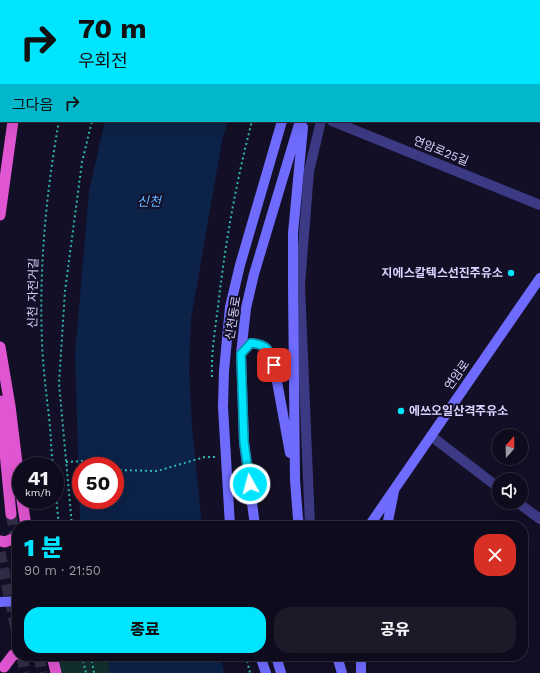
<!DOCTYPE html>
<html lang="ko">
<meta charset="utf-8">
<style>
body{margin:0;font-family:"Work Sans","Noto Sans KR",sans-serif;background:#1c1929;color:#f1f3f6;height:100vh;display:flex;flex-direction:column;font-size:15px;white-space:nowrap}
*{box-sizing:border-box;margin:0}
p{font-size:13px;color:#9b9ba3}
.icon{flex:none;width:22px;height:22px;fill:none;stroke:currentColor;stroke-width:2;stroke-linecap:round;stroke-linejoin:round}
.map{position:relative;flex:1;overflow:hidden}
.sheet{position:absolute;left:12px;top:521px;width:516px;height:140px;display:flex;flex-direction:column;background:#0e0b1c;border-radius:16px;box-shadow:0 4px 16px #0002,0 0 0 1px #2e2b3b}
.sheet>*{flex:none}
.guide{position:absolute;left:0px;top:0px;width:540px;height:122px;box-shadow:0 4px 16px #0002,0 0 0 1px #2e2b3b;background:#00e5ff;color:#111;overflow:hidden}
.needle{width:26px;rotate:20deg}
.buttons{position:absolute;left:492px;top:429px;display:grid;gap:8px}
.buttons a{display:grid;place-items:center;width:36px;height:36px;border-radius:50%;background:#0e0b1c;box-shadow:0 4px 16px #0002,0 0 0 1px #2e2b3b;font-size:20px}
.speed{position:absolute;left:12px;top:457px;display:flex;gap:8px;font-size:20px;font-weight:700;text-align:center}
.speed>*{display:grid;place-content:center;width:52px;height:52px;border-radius:50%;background:#0e0b1c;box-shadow:0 4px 16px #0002,0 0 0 1px #2e2b3b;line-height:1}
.speed small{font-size:10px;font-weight:400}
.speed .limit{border:6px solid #d22;background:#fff;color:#111}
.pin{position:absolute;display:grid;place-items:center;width:34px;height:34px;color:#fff;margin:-17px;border-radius:8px;box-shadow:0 2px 6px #0006}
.me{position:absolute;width:44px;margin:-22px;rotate:353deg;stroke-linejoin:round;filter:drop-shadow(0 0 3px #0008)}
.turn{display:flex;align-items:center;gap:14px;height:84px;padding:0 12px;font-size:18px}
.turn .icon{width:52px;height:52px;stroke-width:2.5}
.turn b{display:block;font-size:28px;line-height:34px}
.then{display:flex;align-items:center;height:38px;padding:0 12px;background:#0003;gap:8px;font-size:15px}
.round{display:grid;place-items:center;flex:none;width:42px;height:42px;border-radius:16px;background:#1c1929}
.overview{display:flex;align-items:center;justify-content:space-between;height:68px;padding:0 12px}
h1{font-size:24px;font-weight:800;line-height:30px;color:#00e5ff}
.cta{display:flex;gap:8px;margin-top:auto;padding:8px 12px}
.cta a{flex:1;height:46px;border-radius:16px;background:#00e5ff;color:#111;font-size:16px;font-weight:800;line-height:46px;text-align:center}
.cta a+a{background:#1c1929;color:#f1f3f6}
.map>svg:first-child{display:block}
.green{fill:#12302f}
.water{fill:#0c2248;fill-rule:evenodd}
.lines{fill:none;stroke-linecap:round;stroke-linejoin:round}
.trunk-tunnel{stroke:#312d47;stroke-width:11;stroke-dasharray:11 5.5;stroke-linecap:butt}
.path{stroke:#2fb8b0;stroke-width:2;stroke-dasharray:2 3;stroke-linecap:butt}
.minor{stroke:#3d3a85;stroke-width:10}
.secondary{stroke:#6f6bff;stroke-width:10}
.trunk{stroke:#e055d1;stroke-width:11}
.route-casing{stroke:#0095a6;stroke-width:10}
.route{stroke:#00e5ff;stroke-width:7}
.poi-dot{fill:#00e5ff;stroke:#130f26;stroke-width:1.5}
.labels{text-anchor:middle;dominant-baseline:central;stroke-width:4;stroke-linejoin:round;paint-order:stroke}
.street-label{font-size:12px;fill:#d9d4ff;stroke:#130f26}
.poi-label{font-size:12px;font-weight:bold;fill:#d9d4ff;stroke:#130f26;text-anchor:end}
.water-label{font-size:13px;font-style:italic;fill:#62b6ff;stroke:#130f26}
</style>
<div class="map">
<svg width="540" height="673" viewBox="0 0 540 673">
<rect width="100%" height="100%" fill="#130f26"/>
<!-- green -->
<path class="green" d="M52 656H107L110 673H56Z"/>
<!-- water -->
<path class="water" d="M135 0H267L135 1Z
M105 121H228L222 141 191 319 189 369 192 426 202 526H80V523L75 354 89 191ZM81 466H115V500H81Z
M107 656H221L224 673H110Z"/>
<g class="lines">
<!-- trunk-tunnel -->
<path class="trunk-tunnel" d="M11 514 17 544
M0 552 17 634
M22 656 25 673
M39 656 42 673"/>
<!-- path -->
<path class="path" d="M85 1V0
M122 1 123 0
M284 1V0
M212 377C211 354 215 330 218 307 225 244 236 182 252 121
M66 462 83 461 99 466
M53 466C51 450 51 434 49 417 46 392 43 367 42 342 39 268 46 193 59 121
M115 470 157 471 205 457H215
M55 487 59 526
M72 526 59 383 65 291 82 162 92 121
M82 656 86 673
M91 656 94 673
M246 656 250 673"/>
<!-- minor -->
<path class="minor" d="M362 1 363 0
M332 121 540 205
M431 436 499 488
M517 502 540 519
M310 526 300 285 309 171 321 121"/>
<!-- secondary -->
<path class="secondary" d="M316 1V0
M335 1V0
M241 354 251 343C268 345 269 349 274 365L290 453
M230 526 223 407 224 371 230 307 240 265 282 121
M255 526 244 442 241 354 246 308 254 274 300 121
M300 526 298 519 295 480 293 286V233L303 127
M369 526 540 278
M387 526 394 491
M0 602 17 601
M260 656 266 673
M276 656 281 673
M337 656 342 673
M361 656V673"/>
<!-- trunk -->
<path class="trunk" d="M10 1V0
M21 1V0
M38 1V0
M0 32 1 29
M0 103 1 98
M0 215 13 121
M0 347 10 406 21 496
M0 401 11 514
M22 500 26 526
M0 541 5 542 17 537
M52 656 56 673
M4 667 13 655 17 654"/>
</g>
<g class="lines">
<defs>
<path id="route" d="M250 484 244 442 241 354 251 343C268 345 269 349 274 365"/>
</defs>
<!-- route casing -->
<use href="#route" class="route-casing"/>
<!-- route -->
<use href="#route" class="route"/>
</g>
<!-- markers -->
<g class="poi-dot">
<circle cx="511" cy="273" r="4"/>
<circle cx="401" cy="411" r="4"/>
</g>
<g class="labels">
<!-- street labels -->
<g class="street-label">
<text transform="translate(441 151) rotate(22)">연암로25길</text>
<text transform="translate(33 293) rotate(-89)">신천 자전거길</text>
<text transform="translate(233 318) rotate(-81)">신천동로</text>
<text transform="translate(457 375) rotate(-55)">연암로</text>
</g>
<!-- poi labels -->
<g class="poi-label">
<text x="503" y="273">지에스칼텍스선진주유소</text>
<text x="409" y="411" text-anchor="start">에쓰오일산격주유소</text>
</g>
<!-- water labels -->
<g class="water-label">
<text x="149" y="201">신천</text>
</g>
</g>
</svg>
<div class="buttons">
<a><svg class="needle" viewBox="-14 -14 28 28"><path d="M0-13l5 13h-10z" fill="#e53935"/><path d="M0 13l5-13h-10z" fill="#9b9ba3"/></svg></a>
<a><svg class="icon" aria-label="sound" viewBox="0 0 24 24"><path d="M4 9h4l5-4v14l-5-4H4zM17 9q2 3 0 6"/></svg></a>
</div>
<div class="speed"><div>41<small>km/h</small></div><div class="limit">50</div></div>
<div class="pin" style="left:274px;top:365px;background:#d93025"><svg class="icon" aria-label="arrive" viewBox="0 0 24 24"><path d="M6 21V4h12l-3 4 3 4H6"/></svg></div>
<svg class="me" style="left:250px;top:484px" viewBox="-20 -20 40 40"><circle r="17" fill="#00e5ff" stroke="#fff" stroke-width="3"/><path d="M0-11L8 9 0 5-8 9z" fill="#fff"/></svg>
<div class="guide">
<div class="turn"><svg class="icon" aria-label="right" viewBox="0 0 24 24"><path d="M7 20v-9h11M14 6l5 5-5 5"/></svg><div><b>70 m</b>우회전</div></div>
<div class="then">그다음<svg class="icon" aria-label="right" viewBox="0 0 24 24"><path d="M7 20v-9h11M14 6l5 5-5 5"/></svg></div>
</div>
<section class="sheet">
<div class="overview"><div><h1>1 분</h1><p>90 m · 21:50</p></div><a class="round" style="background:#d93025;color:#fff"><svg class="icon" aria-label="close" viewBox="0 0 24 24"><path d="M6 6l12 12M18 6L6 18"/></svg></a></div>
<div class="cta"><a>종료</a><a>공유</a></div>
</section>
</div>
